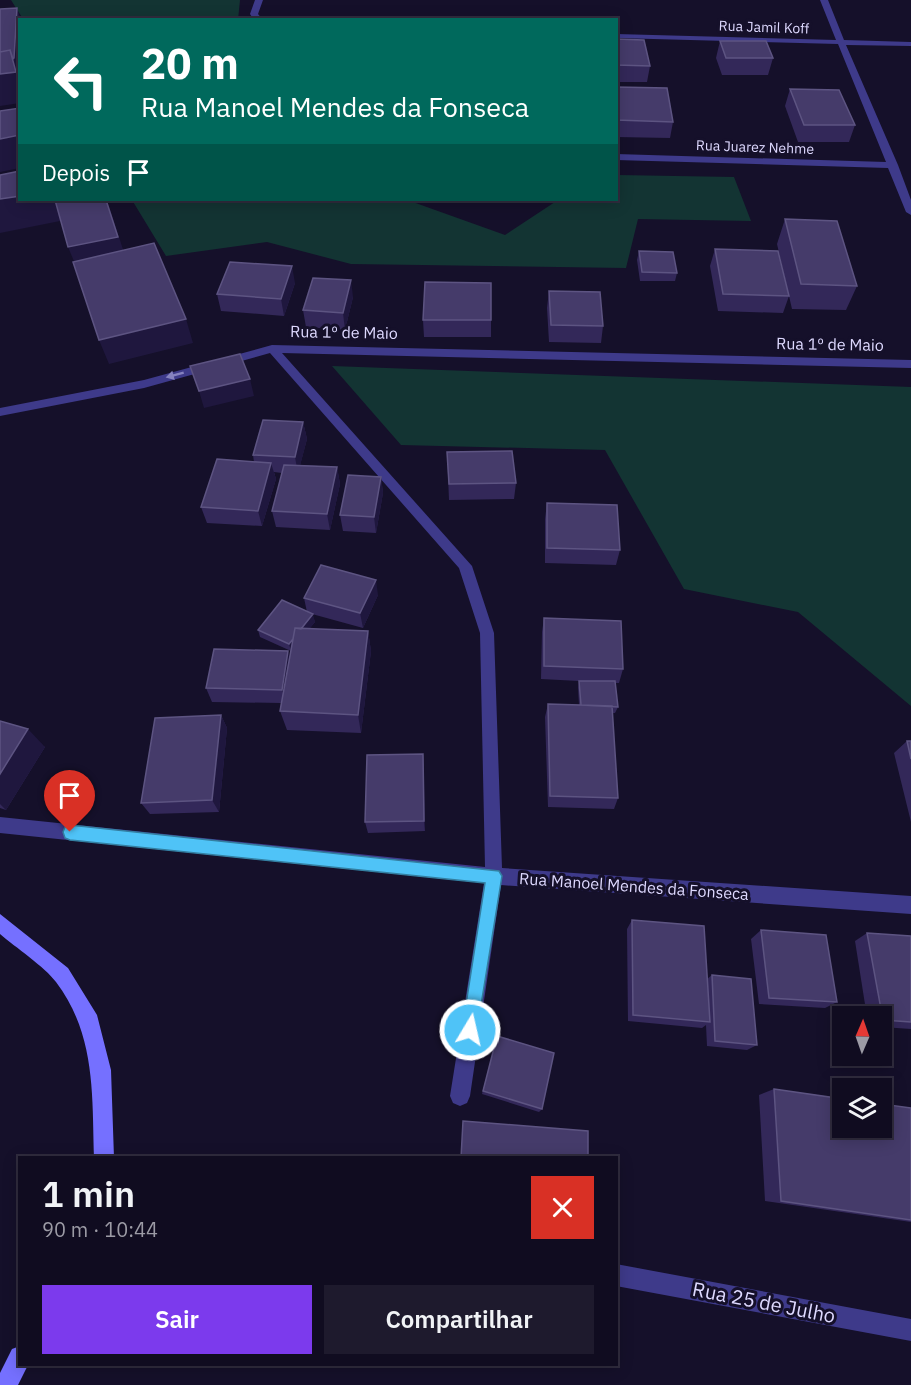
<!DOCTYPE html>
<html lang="pt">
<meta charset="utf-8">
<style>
body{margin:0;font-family:"IBM Plex Sans",sans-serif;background:#1e1a2d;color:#f1f3f6;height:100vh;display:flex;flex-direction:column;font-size:22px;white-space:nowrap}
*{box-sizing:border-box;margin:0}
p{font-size:20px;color:#9c9ba5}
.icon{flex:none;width:33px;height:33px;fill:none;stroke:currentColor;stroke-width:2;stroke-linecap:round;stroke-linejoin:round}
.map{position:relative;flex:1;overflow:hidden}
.drawer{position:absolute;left:18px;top:1156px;width:600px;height:210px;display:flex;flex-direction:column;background:#100c20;border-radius:0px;box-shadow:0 3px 15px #0003,0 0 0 2px #302c3e}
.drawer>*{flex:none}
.hud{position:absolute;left:18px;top:18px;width:600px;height:183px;border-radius:0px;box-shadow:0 3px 15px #0003,0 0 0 2px #302c3e;background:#00695c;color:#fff;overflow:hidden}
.needle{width:39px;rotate:2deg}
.fabs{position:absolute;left:832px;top:1006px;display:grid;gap:12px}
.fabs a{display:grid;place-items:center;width:60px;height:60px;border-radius:0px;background:#100c20;box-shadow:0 3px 15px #0003,0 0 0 2px #302c3e;font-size:30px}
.pin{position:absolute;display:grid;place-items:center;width:51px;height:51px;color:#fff;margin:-62px -26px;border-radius:50% 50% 50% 0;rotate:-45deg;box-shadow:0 0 6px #0007}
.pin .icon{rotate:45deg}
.me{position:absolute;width:66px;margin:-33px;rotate:9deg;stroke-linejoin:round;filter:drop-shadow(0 0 4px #0008)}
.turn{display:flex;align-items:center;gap:21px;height:126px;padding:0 24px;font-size:27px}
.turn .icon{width:78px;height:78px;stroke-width:2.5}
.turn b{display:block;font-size:42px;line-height:51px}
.then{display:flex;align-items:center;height:57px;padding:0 24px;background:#0003;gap:12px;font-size:22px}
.round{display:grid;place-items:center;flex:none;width:63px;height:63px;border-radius:0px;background:#1e1a2d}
.head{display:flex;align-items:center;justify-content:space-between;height:102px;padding:0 24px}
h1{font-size:36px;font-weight:600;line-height:45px}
.primary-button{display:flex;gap:12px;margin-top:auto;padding:12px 24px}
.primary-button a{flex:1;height:69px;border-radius:0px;background:#7c3aed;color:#fff;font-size:24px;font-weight:600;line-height:69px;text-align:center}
.primary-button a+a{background:#1e1a2d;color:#f1f3f6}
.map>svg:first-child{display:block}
.green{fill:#133433}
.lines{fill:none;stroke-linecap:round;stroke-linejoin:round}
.minor{fill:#3e3a8a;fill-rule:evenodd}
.secondary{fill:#7570ff;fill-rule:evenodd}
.wall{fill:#332859}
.shaded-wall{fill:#1f173e}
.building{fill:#453b6a;stroke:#5d5482;stroke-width:1.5}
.oneway{fill:#8682bf}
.route{fill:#4fc3f7;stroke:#337fa1;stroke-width:1.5}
.labels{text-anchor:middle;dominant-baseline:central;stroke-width:6;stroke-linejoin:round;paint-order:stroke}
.far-street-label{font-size:14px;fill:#ded9ff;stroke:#15102a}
.street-label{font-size:16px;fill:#ded9ff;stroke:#15102a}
.near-street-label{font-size:20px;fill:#ded9ff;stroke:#15102a}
</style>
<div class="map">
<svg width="911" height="1385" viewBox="0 0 911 1385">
<rect width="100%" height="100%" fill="#15102a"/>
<!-- green -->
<path class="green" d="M11 0H240L238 20 23 19Z
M617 175 734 177 751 221 638 219 626 268 351 264 267 242 166 256 132 200H411L410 201 505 235 558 200H616Z
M332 366 911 387V706L798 612 684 589 605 450 401 445Z"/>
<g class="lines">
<!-- minor -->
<path class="minor" d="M255 0H263L258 14 263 20H254L250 14Z
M820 0H828L844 40 911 42V46L846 45 898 165 911 200V215L906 212 888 168 616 160V154L886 162 838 44 616 38V34L836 40Z
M272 345 911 360V368L282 353 472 566 494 633 502 868 911 896V914L501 885 470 1096 467 1103 460 1106 453 1103 450 1096 484 883 0 833V817L485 867 480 633 459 568 270 353 144 388 0 416V408L144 380Z
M616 1264 911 1319V1341L616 1286Z"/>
<!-- secondary -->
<path class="secondary" d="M0 914 68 968 97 1015 111 1070 114 1158H94C92 1095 96 1035 56 982 45 967 15 947 0 934Z
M20 1346V1365H28L18 1385H0V1373L12 1349Z"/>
</g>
<!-- wall -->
<path class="wall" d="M616 39 650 66 647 82H616Z
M720 41 773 58 768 75H722L716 58Z
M616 87 673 122 670 138 616 137Z
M790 89 855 125 849 142H798L785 106Z
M785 219 857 286 846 310 792 309 777 244Z
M715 249 789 296 783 313 718 311 710 266Z
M639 251 677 273 675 281H640L637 260Z
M295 283 284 316 221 311 217 294Z
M549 291 603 326 601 343 549 342 547 308Z
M353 297 345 330 306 327 303 310Z
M423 320H491V337H424Z
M303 422 307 439 300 465 337 467 340 484 330 530 276 527 272 511 282 473 274 472 276 479 262 526 207 523 201 507 254 462 253 455Z
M447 452 516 483 514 499 449 500Z
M381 477 383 493 376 533 343 531 340 515Z
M547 503 620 550 616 565 545 563V519Z
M378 595 363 628 312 614 315 622 309 629 368 631 371 651 361 733 287 730 280 711 281 703 212 702 206 688 290 657 291 651 260 637 258 630 307 612 304 598Z
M544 618 623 669 619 683H615L618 707 615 713H612L618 798 614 809 548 807 545 717 548 704 579 705 578 688 579 681 541 679 542 632Z
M221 715 227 728 219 812 150 814 141 803Z
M0 721 45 747 6 810 0 808Z
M907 741H911V822L894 753Z
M423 754 425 831 368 833 365 822Z
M632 920 707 979 712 975 757 1045 747 1050 707 1046 706 1025 702 1028 628 1021 627 929Z
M761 930 837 1002 825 1008 759 1004 751 939Z
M867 933 911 936V1029L882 1027V1017H867L855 941Z
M497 1036 542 1109 539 1112 482 1094Z
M774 1089 911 1108V1222L765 1201 759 1095Z"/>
<!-- shaded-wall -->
<path class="shaded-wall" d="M17 8 21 20H20V103L0 106V60Z
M20 135V168L0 172V139Z
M20 196V200H57L65 220 0 233V199Z
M106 200H107L129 268 81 278 68 247Z
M292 266 295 283 284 316 281 299Z
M351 280 353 297 345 330 343 313Z
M186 319 193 343 109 364 99 340Z
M250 379 254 396 204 408 199 391Z
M303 422 307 439 298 474 295 457Z
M271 463 276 479 262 526 258 511Z
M337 467 340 484 330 530 327 514Z
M381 477 383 493 376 533 374 517Z
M376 580 378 595 363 628 360 613Z
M313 614 315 622 291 651 289 644Z
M368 631 371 651 361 733 358 715Z
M288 651 292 665 286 703 282 690Z
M221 715 227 728 219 812 212 800Z
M28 729 45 747 6 810 0 804V774Z
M423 754 424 766 425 831 424 821Z"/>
<!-- building -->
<path class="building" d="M17 8 14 58 13 59 10 50 0 52V9Z
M616 39 644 40 650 66 616 65Z
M720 41H766L773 58H726Z
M10 50 16 72 0 74V52Z
M616 87 667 88 673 122 616 120Z
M790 89 839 90 855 125H804Z
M20 108V135L0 139V111Z
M20 171V196L0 199V175Z
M55 200H106L118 237 68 247Z
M785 219 837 221 857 286 801 284Z
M154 243 186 319 99 340 73 262Z
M715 249 778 251 789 296 723 294Z
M639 251 673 252 677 273 642 272Z
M230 262 292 266 281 299 217 294Z
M313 278 351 280 343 313 303 310Z
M425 282 491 283V320H423Z
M549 291 600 292 603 326 551 325Z
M240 354 250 379 199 391 190 366Z
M263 420 303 422 295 457 253 455Z
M512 451 516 483 449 484 447 452Z
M217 459 271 463 258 511 201 507Z
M284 465 337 467 327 514 272 511Z
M348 475 381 477 374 517 340 515Z
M547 503 617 505 620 550 547 548Z
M321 565 376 580 360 613 304 598Z
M282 600 313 614 301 629 295 628 293 639 289 644 258 630Z
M544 618 621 621 623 669 544 666Z
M295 628 368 631 358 715 280 711Z
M214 649 288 651 282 690 206 688Z
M579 681H615L618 707 581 705Z
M548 704 612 706 618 798 550 796Z
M221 715 212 800 141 803 155 718Z
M0 721 28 729 0 774Z
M907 741H911V759Z
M423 754 424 821 365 822 367 755Z
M632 920 704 926 710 1022 633 1015Z
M761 930 826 935 837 1002 769 998Z
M867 933 911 936V1022L883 1020Z
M712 975 751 979 757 1045 715 1041Z
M497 1036 554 1053 542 1109 483 1091Z
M774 1089 843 1099V1128H882V1104L911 1108V1220L781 1201Z
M463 1121 588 1131V1158H461Z"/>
<!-- one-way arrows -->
<defs><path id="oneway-solid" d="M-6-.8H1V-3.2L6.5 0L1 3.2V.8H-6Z" transform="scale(1.5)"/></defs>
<use class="oneway" href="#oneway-solid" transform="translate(175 375) rotate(165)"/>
<!-- route -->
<path class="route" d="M70 825 499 871 502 876 476 1036 470 1039 464 1036 462 1030 485 883 70 840 65 838 63 832 65 827Z"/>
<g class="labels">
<!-- far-street labels -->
<g class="far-street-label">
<text transform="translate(764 27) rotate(2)">Rua Jamil Koff</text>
<text transform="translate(755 147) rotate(2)">Rua Juarez Nehme</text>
</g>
<!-- street labels -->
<g class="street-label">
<text transform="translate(344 332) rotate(1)">Rua 1º de Maio</text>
<text transform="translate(830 344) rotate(1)">Rua 1º de Maio</text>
<text transform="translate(634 886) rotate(4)">Rua Manoel Mendes da Fonseca</text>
</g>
<!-- near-street labels -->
<g class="near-street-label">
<text transform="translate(764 1302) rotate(11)">Rua 25 de Julho</text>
</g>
</g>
</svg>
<div class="fabs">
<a><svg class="needle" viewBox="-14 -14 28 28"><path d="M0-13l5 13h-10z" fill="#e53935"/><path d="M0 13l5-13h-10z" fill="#9c9ba5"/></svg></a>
<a><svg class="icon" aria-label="layers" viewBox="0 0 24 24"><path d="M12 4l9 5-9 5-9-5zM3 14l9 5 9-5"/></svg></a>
</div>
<div class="pin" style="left:70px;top:832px;background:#d93025"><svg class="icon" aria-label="arrive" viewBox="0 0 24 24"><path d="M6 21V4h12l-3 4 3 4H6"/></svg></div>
<svg class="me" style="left:470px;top:1030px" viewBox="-20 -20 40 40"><circle r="17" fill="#4fc3f7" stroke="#fff" stroke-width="3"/><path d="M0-11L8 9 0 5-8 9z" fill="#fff"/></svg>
<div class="hud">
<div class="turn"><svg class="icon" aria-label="left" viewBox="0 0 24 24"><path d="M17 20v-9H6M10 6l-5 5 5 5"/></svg><div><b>20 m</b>Rua Manoel Mendes da Fonseca</div></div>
<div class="then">Depois<svg class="icon" aria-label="arrive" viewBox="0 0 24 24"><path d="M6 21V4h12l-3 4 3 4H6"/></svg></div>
</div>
<section class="drawer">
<div class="head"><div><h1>1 min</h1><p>90 m · 10:44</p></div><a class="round" style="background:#d93025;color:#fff"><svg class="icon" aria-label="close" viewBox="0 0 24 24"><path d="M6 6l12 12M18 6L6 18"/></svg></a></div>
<div class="primary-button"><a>Sair</a><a>Compartilhar</a></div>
</section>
</div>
